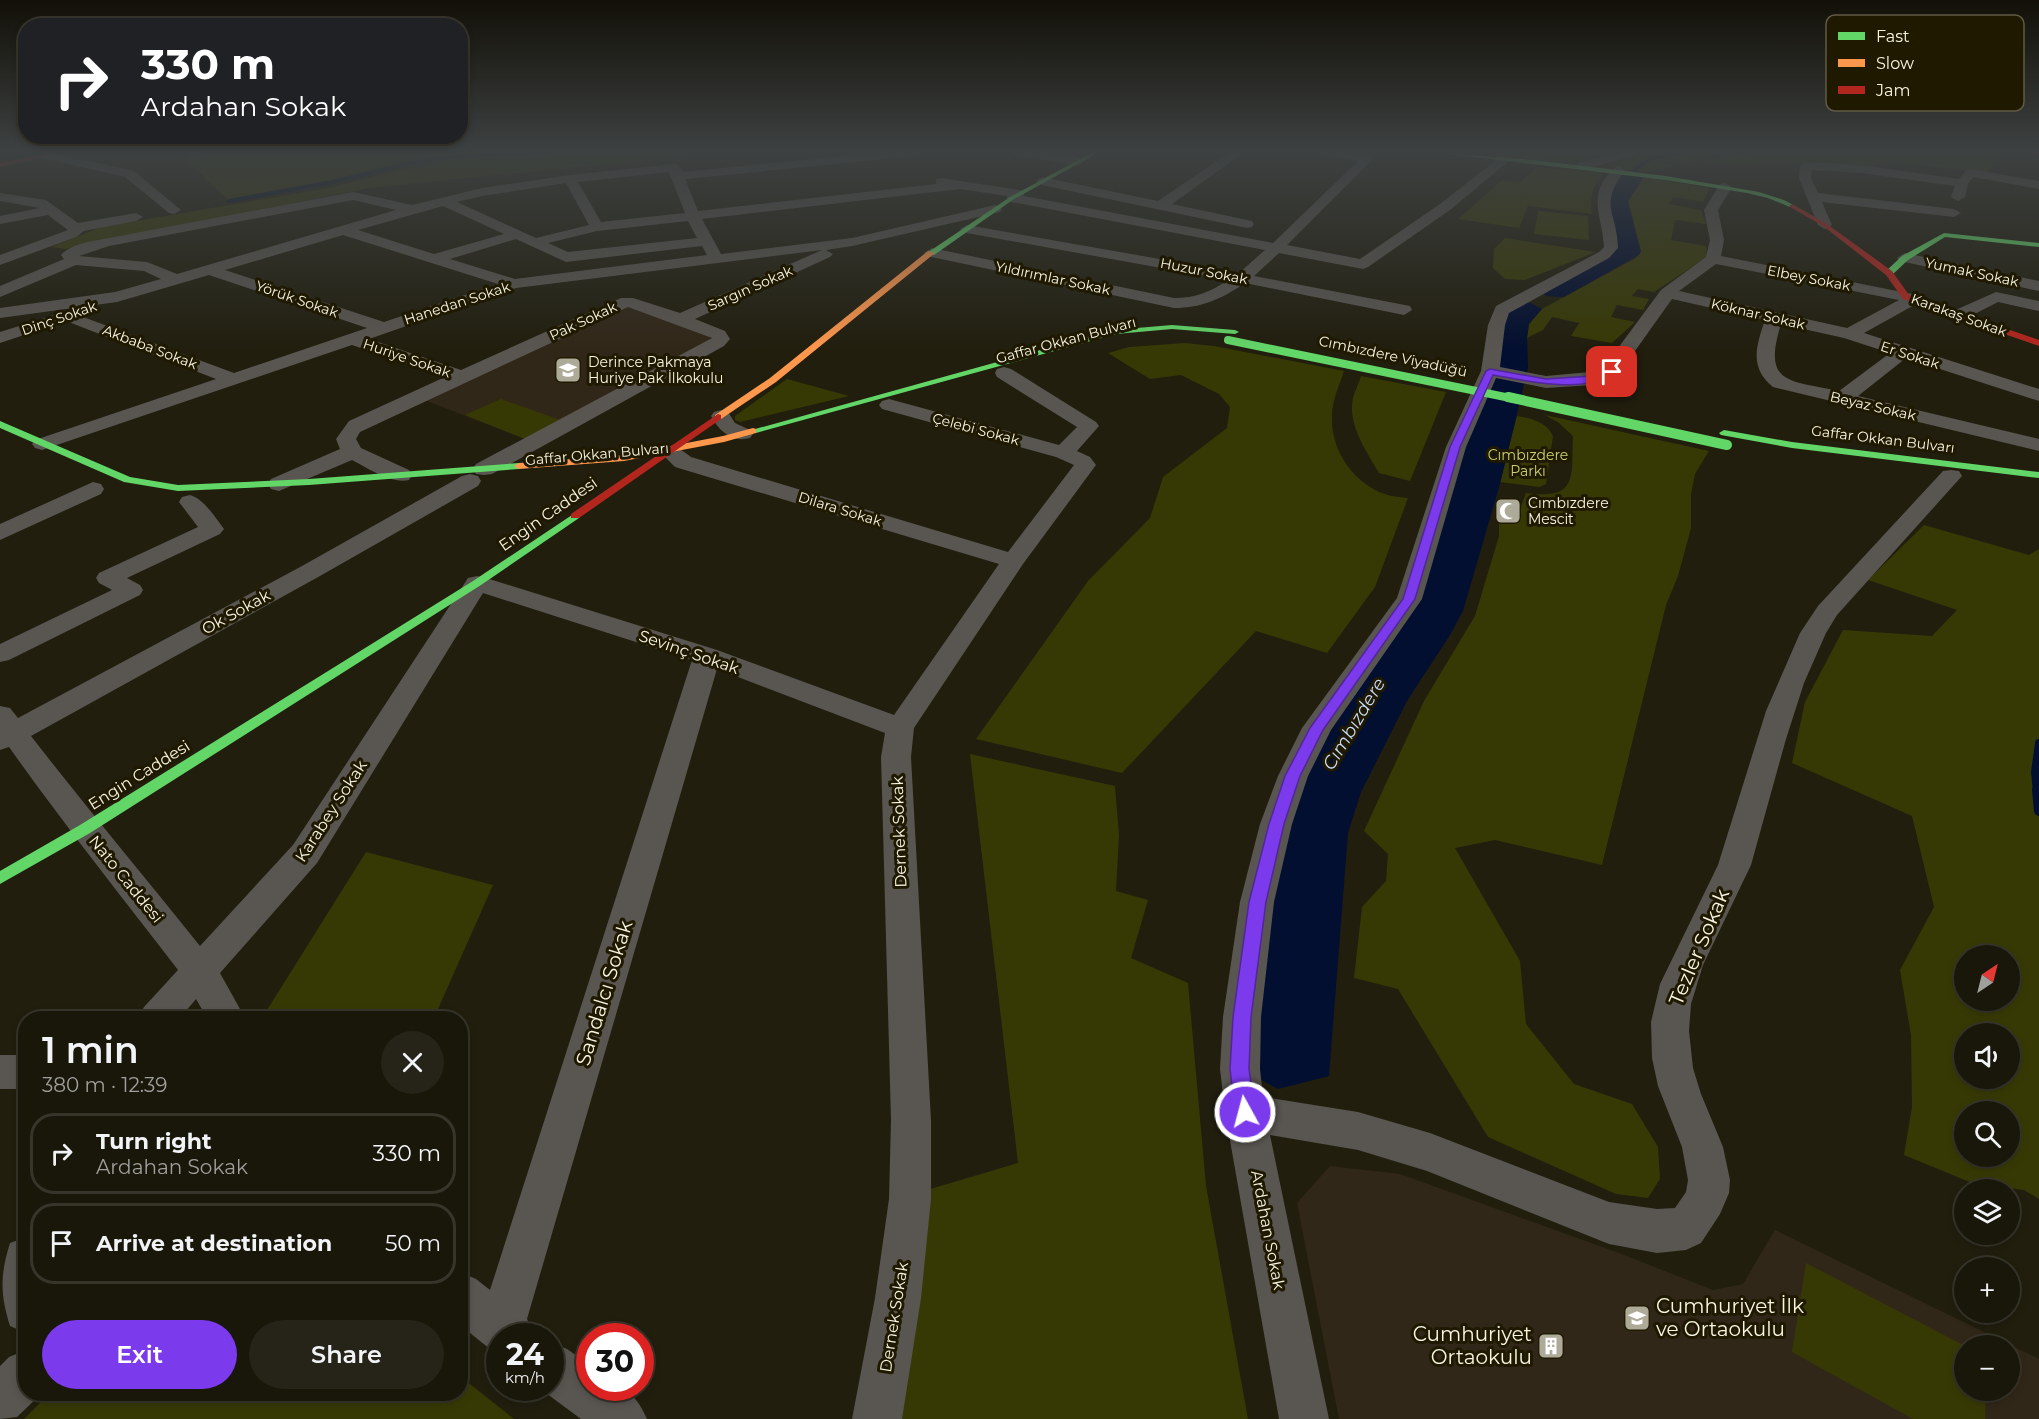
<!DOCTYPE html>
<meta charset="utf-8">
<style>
body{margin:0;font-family:Montserrat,sans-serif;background:#262318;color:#f1f3f6;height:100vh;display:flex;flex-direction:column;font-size:22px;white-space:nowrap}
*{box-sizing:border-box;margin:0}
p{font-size:20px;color:#9f9f9c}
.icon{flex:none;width:33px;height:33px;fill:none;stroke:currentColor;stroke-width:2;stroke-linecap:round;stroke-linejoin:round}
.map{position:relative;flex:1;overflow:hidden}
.panel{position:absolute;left:18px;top:1011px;width:450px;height:390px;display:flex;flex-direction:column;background:#19160a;border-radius:24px;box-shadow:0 3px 9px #0003,0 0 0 2px #37352b}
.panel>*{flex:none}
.guide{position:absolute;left:18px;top:18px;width:450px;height:126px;border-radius:24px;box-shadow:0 3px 9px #0003,0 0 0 2px #37352b;background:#202124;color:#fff;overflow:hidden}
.needle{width:39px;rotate:35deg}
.buttons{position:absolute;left:1954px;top:945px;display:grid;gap:12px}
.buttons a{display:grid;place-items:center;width:66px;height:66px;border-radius:50%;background:#19160a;box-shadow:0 3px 9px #0003,0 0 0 2px #37352b;font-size:30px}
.speed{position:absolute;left:486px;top:1323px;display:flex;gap:12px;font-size:30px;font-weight:700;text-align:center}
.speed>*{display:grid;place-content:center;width:78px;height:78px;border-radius:50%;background:#19160a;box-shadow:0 3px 9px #0003,0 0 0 2px #37352b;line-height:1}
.speed small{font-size:15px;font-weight:400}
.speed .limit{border:9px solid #d22;background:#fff;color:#111}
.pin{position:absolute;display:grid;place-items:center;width:51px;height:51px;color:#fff;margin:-26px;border-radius:12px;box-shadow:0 3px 9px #0006}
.me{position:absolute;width:66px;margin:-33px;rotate:353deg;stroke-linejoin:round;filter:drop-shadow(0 0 4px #0008)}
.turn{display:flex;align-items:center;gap:21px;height:126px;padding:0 24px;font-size:27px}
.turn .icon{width:78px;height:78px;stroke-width:2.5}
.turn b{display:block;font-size:42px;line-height:51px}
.round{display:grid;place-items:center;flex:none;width:63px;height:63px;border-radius:32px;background:#262318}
.headline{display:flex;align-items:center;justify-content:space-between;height:102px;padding:0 24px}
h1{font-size:36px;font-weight:600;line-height:45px}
.action{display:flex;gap:12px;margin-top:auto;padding:12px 24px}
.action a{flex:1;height:69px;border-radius:36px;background:#7c3aed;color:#fff;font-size:24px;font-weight:600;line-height:69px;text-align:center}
.action a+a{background:#262318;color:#f1f3f6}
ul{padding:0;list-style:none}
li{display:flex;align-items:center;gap:18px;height:81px;margin:0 12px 9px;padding:0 12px;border:3px solid #37352b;border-radius:24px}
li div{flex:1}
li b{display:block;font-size:22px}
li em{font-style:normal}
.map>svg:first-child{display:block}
.education{fill:#312718;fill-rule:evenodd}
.green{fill:#373905;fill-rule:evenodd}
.water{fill:#030f30}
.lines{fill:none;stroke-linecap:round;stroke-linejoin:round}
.stream-far2{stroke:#030f30;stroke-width:4}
.stream-far1{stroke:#030f30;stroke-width:8}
.stream{stroke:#030f30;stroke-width:10}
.street{fill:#595550;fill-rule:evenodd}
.fast{fill:#63d668;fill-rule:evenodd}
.slow{fill:#ff974d;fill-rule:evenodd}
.jam{fill:#b3261e;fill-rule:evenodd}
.fast-bridge-far1{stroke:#63d668;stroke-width:8}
.fast-bridge{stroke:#63d668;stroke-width:10}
.route{fill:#7c3aed;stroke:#51269a;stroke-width:1.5}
.labels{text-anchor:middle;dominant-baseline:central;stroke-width:6;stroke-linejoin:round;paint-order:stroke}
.far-street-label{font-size:14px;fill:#f8f5e4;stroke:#1f1900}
.far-poi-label{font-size:14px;fill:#f8f5e4;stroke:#1f1900;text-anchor:start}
.far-park-label{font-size:14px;fill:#cad26b;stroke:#1f1900}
.street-label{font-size:16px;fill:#f8f5e4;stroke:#1f1900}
.water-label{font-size:18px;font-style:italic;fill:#c8deff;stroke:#1f1900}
.near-street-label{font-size:20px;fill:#f8f5e4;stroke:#1f1900}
.near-poi-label{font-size:20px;fill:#f8f5e4;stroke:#1f1900;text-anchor:start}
.key{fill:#1f1900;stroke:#605b44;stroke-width:1.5}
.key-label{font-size:16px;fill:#f8f5e4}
</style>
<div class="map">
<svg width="2039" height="1419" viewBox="0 0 2039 1419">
<rect width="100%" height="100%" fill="#211e0e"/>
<!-- education -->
<path class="education" d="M626 305 710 336V339L525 439 422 399Z
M1330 1166 1400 1174 1619 1253 1713 1290 1743 1284 1775 1230 2039 1359V1419H1339L1297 1203ZM1965 1346H2010V1390H1965Z"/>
<!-- green -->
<path class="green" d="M216 152H727L369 188 65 249 51 247 101 227 329 188 392 172 448 162H414L332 182 229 201 184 158Z
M1500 152H1612L1579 162H1568L1493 156Z
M1649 152H1724L1649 172 1606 166Z
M1754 152H2001L1987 173 1884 161 1865 167 1765 161 1756 165 1700 161Z
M1537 167 1602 173C1593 188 1589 197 1592 214L1528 206 1519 228 1458 219 1502 180 1520 182Z
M1644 177 1710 188 1703 202 1674 197 1669 204 1701 210 1706 224 1675 220 1671 240 1706 246 1707 257 1654 292 1638 289 1632 296 1649 299 1643 310 1617 305 1611 317 1635 322 1612 343 1571 336 1579 323 1552 317 1543 330 1527 338 1529 324 1542 309 1636 258 1640 253 1628 201Z
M1538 211 1588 216 1589 240 1534 234Z
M1505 238 1596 252 1525 280 1505 279 1493 268 1494 249Z
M1185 343 1214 346 1344 371C1340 384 1332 400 1332 415 1330 449 1353 483 1385 494 1392 497 1401 497 1408 498L1375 587 1327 653 1256 631 1122 773 976 739 1088 581 1150 518 1163 477 1227 428 1230 407 1219 394 1181 375 1150 379 1108 353 1129 347Z
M1361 376 1446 392 1410 481 1379 473C1367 452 1347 424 1353 398 1355 391 1359 383 1361 376Z
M787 379 849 396 740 422 735 420V416Z
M501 399 560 420 525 439 465 415Z
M1545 415 1709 451 1695 474 1691 494V528L1678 576 1666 605 1602 865 1495 840 1455 848 1520 961 1526 1024 1574 1084 1632 1104 1658 1147 1660 1179 1648 1198 1616 1194 1488 1137 1398 989 1354 978 1362 907 1386 881 1388 854 1364 831 1424 701 1475 616 1499 536V520L1515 522 1526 493C1579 500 1571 477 1573 436L1559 423Z
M1517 416C1530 418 1547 422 1553 436L1546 484 1539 487 1500 482Z
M1924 525 2029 555 2039 549V1199L2024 1190 1972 1183 1904 1155 1912 1107 1911 1035 1900 970 1934 907 1912 816 1792 763 1805 702 1843 630 1932 636 1957 610 1868 580ZM1965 956H2010V1000H1965ZM1965 1034H2010V1078H1965ZM1965 1112H2010V1156H1965Z
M970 754 1115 786 1119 835 1116 891 1148 900 1131 958 1188 983 1206 1186 1248 1419H893L927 1190 1018 1163Z
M366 852 493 885 434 1018H262Z
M1806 1263 1965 1346V1390L1986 1391 1985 1419H1913L1792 1352Z
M461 1377 514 1419H24L49 1394H460Z"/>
<!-- water -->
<path class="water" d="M1615 174 1644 177 1628 201 1641 251 1639 255 1564 297 1546 296 1539 289 1608 252 1603 209Z
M1515 301 1531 303 1542 309 1529 324 1527 338 1528 368 1500 484 1463 611 1450 635 1407 701 1361 792 1348 833 1329 1076 1278 1089 1240 1069 1293 776 1401 613 1471 410 1494 326Z"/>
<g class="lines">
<!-- stream-far2 -->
<path class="stream-far2" d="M1634 170 1650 159 1682 152
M229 201 332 182 414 162 455 156 551 152"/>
<!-- stream-far1 -->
<path class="stream-far1" d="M2037 792 2035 772 2039 743"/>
<!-- stream -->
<path class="stream" d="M2037 790 2039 811"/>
<!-- street -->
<path class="street" d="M42 152H48L134 171 181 210 174 214 169 213 125 177 42 158Z
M190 152H206L200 156 192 155Z
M881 152H922L916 156 685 179 698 211 936 184V179L941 178 1019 190 1024 191V196L1273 243 1358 161 1324 155 1322 152H1347L1371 156 1373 159 1287 245 1360 259 1440 204 1500 157H1508L1510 160 1450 210 1368 267 1363 269 1279 253 1254 276 1410 306 1412 310 1404 315 1245 283C1221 299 1202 308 1174 308L927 256 924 253 932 248 1174 298C1196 298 1210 292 1228 280L967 233 960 229 967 225 1239 273 1265 250 1012 202 1007 201V196L960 189 702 219 721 254 852 238 995 205 1002 209 1000 212 852 246 826 250 833 254 830 257 695 319 725 331 730 339 724 346 492 474 484 475 476 474 473 469 476 464 712 338 628 307 360 432 356 439 361 448 409 470 412 475 409 480C390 484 368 468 352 460L279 491 271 489 268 484 271 479 340 449 336 439 349 421 445 377 352 345 42 450 35 448 32 444 35 440 216 379 66 321 0 343V332L67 311 234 373 367 328 209 275 117 302 0 318V308L115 292 161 279 144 271 76 265 0 297V286L64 259 61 255C72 243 94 241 109 238L353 192 412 205 482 188 570 175 674 164 678 165 682 172ZM669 172 685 213 601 222 578 182ZM566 183 589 225 536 238 457 202 482 196ZM353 200 396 210 177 274 147 262 79 256 109 246ZM443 206 504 234 434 254 358 230ZM688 221 697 238 568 252 548 243 597 231ZM343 235 498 284 384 322 225 270ZM516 239 566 262 702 246 707 255 515 279 450 259ZM822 250 680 313 633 298H621L461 370 369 339 516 288Z
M1010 152C1027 151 1073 150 1085 161L1079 165 1016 156Z
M1230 152H1244L1172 204 1252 221 1254 224 1252 227 1247 228 1042 185 1036 181 1042 177 1158 201Z
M1618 152H1637L1635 155 1583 170 1577 166 1579 163Z
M1806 162 1861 165 1959 179 1966 170 1970 169 2039 181V189L1973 177 1968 184 1965 197 1958 201 1951 197 1955 186 1861 173 1812 170 1811 178 1818 193 1954 209 1961 213 1954 217 1822 202 1832 225 1825 229 1818 225 1799 178 1800 166Z
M1619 166 1625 170C1598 207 1617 209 1618 248L1609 258 1509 313 1505 325 1500 367 1546 376 1601 371 1661 290 1706 257 1710 240 1704 210 1720 184 1725 183 1732 187 1718 210 1724 240 1721 256 1912 294 1920 300 1918 303 1864 333 2039 389V401L1906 358 1858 396 2039 439V451L1773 387C1749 368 1756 346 1765 320L1672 299 1615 379 1593 385 1546 388 1496 378 1466 447 1422 599 1331 730 1308 776 1292 824 1274 902 1261 1017 1260 1069 1263 1097 1358 1112 1430 1133 1609 1202 1657 1209 1675 1208 1686 1192 1688 1180 1682 1147 1658 1086 1652 1058 1651 1022 1660 984 1718 865 1766 711 1800 633 1818 606 1943 471 1951 470 1959 471 1962 476 1837 615 1826 633 1804 683 1786 739 1751 865 1703 965 1691 1004 1689 1031 1693 1068 1701 1094 1723 1147 1730 1180 1729 1193 1720 1214 1701 1243 1686 1250 1657 1253 1609 1244 1427 1171 1358 1150 1270 1135 1329 1419H1279L1225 1112 1220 1069 1223 1017 1240 902 1260 824 1278 776 1302 728 1397 598 1446 447 1481 371 1488 325 1496 306 1599 252 1604 247C1603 221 1588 197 1608 175 1612 170 1613 168 1619 166ZM1716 264 1899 300 1847 328 1679 291ZM1781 324 1844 338 1890 353 1839 391C1789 380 1762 385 1781 324Z
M0 193 46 200 78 223 136 213 143 217 136 221 84 231 76 237 0 265V255L68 230 48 215 0 224V216L40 208 0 201Z
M1905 253 2039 281V291L1900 261 1897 258Z
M1996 292 2039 301V311L1998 302 1963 320H1951L1949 316 1951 312Z
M1004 367 1011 369 1096 422 1099 426 1077 451 1090 457 1096 465 1023 564 914 728 911 757 931 1120V1199L921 1298 902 1419H852L875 1298 889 1199 891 1120 881 757 885 733 717 669 527 1319 535 1336H500V1354L495 1353 460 1325V1272L476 1279 490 1290 692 660 483 593 317 863 220 973 245 1018H207L196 999 180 1018H138L144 1007 178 970C121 896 63 823 9 747L0 750V706L10 708 18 718 302 566 462 476 470 474 478 476 481 481 478 486 320 576 31 736C86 807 144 876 200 946L293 845 468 578 477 576 486 578 717 650 894 715 999 564 675 467 659 451 662 447C674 443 681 450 691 457L1008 552 1074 465 1056 457 882 409 879 405 882 401 889 399 1059 445 1077 427 997 377 995 373 997 369Z
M721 410 728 412 735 423 750 430 753 434 750 438C732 443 719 431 711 416L714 412Z
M93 482 101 484 104 489 101 494 0 540V524Z
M190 495C204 499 215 517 224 529L220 534 127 578 140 585 143 590 140 595 9 660 0 662V644L112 590 99 583 96 578 99 573 198 527 179 502 182 497Z
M0 1055H26V1089H0Z
M26 1237V1333L10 1326C0 1294 0 1275 10 1243Z
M550 1342 567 1349 590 1365V1388C622 1388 633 1387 647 1419H581L539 1388H550Z
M26 1350V1394H41L17 1417 0 1419V1366L9 1357Z"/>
<!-- fast -->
<path class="fast" d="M1093 152H1100L1014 199 934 255 927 253 1010 197Z
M1432 152 1534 160 1666 176 1759 192 1784 200 1795 206 1790 207 1768 198 1747 193 1666 180Z
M1944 233 2039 243V247L1945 237 1908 260 1892 275H1886V271L1902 256Z
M1172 325 1235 330 1239 332 1235 334 1172 329 1116 334 756 433 748 431 1113 330Z
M0 421 130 477 178 485 309 479 519 463 524 466 519 469 309 485 178 491 124 482 0 428Z
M1724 430 1792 442 2039 472V478L1792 448 1721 435 1719 433Z
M575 513 580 516 579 518 481 585 90 833 0 884V871L80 825 473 581Z"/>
<!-- slow -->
<path class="slow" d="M2025 152H2039V155Z
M928 251 935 253 776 382 721 419H715V415L770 378Z
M753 428 756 429V433L724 442 624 461 519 469 514 466 519 463 624 455 723 436Z"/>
<!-- jam -->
<path class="jam" d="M55 152H65L0 167V163Z
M1790 205H1794L1827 224 1892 271 1909 295 2039 340V346L1903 299 1886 275 1823 226 1790 207Z
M718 414 721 415V419L579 518H571V514Z"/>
<!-- fast-bridge-far1 -->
<path class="fast-bridge-far1" d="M1228 340 1515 399"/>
<!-- fast-bridge -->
<path class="fast-bridge" d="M1508 397 1727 445"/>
</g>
<!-- sky -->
<linearGradient id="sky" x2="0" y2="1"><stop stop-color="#121008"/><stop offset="0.43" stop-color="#3d4141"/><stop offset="1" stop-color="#3d4141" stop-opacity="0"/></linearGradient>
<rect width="2039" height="350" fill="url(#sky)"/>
<!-- route -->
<path class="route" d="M1490 369 1546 379 1592 376 1612 369 1616 372C1587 395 1527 381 1493 375L1460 447 1415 599 1323 730 1300 776 1284 824 1266 902 1251 1017 1249 1069 1255 1112 1252 1118 1245 1121 1238 1118 1235 1112 1230 1069 1233 1017 1249 902 1269 824 1285 776 1310 728 1403 599 1450 447 1486 371Z"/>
<!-- icons -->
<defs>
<symbol id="school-square" viewBox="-11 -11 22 22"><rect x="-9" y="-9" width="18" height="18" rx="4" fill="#adaa99" stroke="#1f1900"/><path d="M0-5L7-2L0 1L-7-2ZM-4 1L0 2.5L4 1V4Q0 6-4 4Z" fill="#fff"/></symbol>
<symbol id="mosque-square" viewBox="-11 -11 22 22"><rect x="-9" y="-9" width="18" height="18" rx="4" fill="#adaa99" stroke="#1f1900"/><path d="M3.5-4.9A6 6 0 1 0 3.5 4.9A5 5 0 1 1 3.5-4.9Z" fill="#fff"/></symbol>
<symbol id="building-square" viewBox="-11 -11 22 22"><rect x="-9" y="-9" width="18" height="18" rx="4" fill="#adaa99" stroke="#1f1900"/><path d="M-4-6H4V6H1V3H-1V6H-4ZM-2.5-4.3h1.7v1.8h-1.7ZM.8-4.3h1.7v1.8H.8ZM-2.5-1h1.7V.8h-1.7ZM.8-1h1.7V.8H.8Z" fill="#fff"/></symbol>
</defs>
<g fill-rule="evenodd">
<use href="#school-square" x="553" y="355" width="30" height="30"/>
<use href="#mosque-square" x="1493" y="496" width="30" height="30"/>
<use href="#school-square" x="1622" y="1303" width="30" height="30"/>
<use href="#building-square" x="1536" y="1331" width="30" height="30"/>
</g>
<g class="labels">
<!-- far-street labels -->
<g class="far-street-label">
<text transform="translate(1204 271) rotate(11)">Huzur Sokak</text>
<text transform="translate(1972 272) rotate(12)">Yumak Sokak</text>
<text transform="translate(1053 278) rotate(12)">Yıldırımlar Sokak</text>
<text transform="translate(1809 278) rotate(11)">Elbey Sokak</text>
<text transform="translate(750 288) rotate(-24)">Sargın Sokak</text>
<text transform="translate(297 299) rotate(19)">Yörük Sokak</text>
<text transform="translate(457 303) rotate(-18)">Hanedan Sokak</text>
<text transform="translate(1758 314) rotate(13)">Köknar Sokak</text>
<text transform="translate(1959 315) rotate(20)">Karakaş Sokak</text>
<text transform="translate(59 318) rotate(-19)">Dinç Sokak</text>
<text transform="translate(583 321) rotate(-25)">Pak Sokak</text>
<text transform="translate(1066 340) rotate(-15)">Gaffar Okkan Bulvarı</text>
<text transform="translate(150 347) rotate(21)">Akbaba Sokak</text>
<text transform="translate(1910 355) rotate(18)">Er Sokak</text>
<text transform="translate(1393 356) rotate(12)">Cımbızdere Viyadüğü</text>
<text transform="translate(407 358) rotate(19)">Huriye Sokak</text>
<text transform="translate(1873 406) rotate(13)">Beyaz Sokak</text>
<text transform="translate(976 429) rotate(15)">Çelebi Sokak</text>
<text transform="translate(1883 439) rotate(7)">Gaffar Okkan Bulvarı</text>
<text transform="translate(597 454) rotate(-5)">Gaffar Okkan Bulvarı</text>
<text transform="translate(840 509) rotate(17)">Dilara Sokak</text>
</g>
<!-- far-poi labels -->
<g class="far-poi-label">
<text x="588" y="362">Derince Pakmaya<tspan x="588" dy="16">Huriye Pak İlkokulu</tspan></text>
<text x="1528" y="503">Cımbızdere<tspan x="1528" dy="16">Mescit</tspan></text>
</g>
<!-- far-park labels -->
<g class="far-park-label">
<text x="1528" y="455">Cımbızdere<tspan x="1528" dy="16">Parkı</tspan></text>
</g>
<!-- street labels -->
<g class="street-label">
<text transform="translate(548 514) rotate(-35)">Engin Caddesi</text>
<text transform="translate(236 612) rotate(-29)">Ok Sokak</text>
<text transform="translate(689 652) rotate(19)">Sevinç Sokak</text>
<text transform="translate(139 775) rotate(-32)">Engin Caddesi</text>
<text transform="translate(331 811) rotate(-57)">Karabey Sokak</text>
<text transform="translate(899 832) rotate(-92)">Dernek Sokak</text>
<text transform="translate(126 879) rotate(51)">Nato Caddesi</text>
<text transform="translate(1268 1230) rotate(79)">Ardahan Sokak</text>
<text transform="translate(894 1317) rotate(-81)">Dernek Sokak</text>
</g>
<!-- water labels -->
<g class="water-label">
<text transform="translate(1354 724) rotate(-59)">Cımbızdere</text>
</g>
<!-- near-street labels -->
<g class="near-street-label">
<text transform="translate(1699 947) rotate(-67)">Tezler Sokak</text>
<text transform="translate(604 993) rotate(-73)">Sandalcı Sokak</text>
</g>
<!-- near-poi labels -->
<g class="near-poi-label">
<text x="1656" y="1306">Cumhuriyet İlk<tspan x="1656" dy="23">ve Ortaokulu</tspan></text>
<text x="1532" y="1334" text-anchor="end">Cumhuriyet<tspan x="1532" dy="23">Ortaokulu</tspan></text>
</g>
</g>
<!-- legend -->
<rect x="1826" y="15" width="198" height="96" rx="9" class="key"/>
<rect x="1838" y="32" width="27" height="8" fill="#63d668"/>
<rect x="1838" y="59" width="27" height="8" fill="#ff974d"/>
<rect x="1838" y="86" width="27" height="8" fill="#b3261e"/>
<g class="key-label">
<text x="1876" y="42">Fast</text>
<text x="1876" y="69">Slow</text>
<text x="1876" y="96">Jam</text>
</g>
</svg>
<div class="buttons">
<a><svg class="needle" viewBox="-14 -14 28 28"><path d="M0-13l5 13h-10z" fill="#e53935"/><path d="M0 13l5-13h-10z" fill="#9f9f9c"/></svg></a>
<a><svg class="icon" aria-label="sound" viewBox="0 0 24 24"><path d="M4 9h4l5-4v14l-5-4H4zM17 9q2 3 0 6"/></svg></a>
<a><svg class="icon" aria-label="search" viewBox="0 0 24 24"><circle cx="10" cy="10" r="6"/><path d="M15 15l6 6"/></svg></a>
<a><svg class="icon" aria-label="layers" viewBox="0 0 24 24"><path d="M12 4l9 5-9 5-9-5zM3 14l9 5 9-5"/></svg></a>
<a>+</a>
<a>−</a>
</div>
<div class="speed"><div>24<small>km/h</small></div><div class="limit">30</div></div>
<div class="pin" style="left:1612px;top:372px;background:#d93025"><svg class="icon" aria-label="arrive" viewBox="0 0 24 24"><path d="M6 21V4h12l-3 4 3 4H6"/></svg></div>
<svg class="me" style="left:1245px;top:1112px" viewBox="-20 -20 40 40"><circle r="17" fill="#7c3aed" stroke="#fff" stroke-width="3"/><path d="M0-11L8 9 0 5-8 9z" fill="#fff"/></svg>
<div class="guide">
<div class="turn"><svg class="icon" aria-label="right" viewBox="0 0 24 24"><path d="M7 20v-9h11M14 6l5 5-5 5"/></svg><div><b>330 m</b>Ardahan Sokak</div></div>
</div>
<section class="panel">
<div class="headline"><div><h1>1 min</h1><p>380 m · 12:39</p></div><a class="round"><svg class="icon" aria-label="close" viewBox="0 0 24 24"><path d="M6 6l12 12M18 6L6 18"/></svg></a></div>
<ul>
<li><svg class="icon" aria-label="right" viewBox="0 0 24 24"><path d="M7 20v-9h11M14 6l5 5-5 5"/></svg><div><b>Turn right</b><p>Ardahan Sokak</p></div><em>330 m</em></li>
<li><svg class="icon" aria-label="arrive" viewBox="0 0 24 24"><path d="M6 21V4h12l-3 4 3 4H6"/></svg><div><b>Arrive at destination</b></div><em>50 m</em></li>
</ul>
<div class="action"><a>Exit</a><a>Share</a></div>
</section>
</div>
